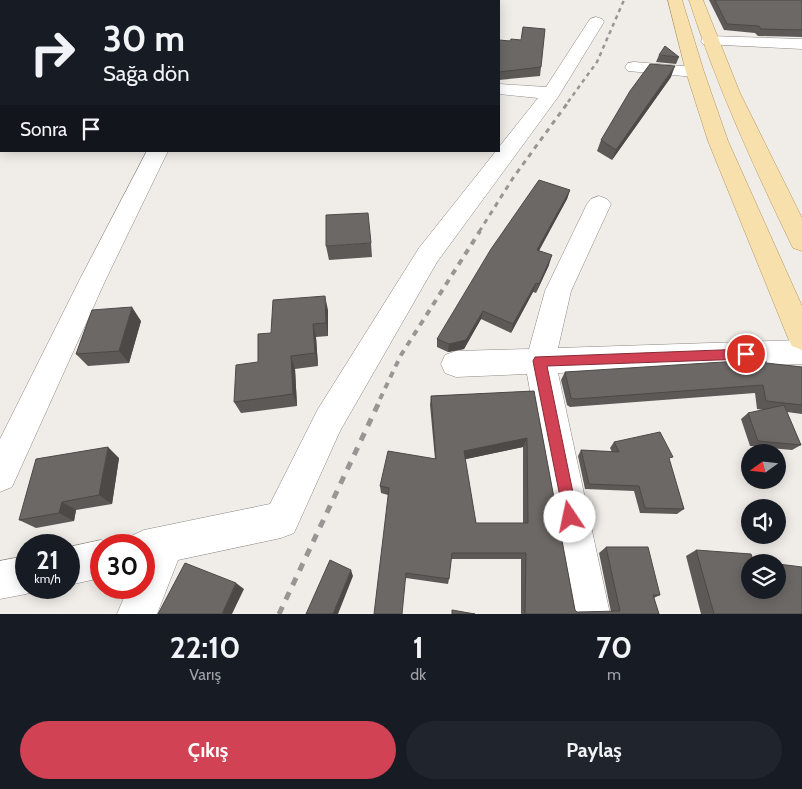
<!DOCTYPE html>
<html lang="tr">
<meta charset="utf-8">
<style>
body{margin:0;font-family:Cabin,sans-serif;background:#20242c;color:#f1f3f6;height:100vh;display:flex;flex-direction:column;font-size:19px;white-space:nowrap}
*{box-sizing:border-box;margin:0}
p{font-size:16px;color:#9ea1a6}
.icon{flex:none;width:28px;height:28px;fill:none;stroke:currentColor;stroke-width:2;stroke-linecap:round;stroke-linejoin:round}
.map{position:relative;height:614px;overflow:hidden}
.panel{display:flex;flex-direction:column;background:#171b24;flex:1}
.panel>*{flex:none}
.hud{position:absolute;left:0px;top:0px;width:500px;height:152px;box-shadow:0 2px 12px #0003;background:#171b24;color:#f1f3f6;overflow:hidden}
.needle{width:32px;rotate:255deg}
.fabs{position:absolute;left:741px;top:444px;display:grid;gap:10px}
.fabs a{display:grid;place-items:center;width:45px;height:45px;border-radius:50%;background:#171b24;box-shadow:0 2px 12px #0003;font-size:25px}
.speed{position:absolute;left:15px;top:534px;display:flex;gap:10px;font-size:25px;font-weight:700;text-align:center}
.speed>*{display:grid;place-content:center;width:65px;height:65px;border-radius:50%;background:#171b24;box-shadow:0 2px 12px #0003;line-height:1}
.speed small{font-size:12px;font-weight:400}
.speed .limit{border:8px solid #d22;background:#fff;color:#111}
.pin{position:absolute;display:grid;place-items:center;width:42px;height:42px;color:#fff;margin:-21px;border:2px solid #fff;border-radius:50%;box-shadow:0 1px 5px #0007}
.me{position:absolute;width:55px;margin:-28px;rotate:349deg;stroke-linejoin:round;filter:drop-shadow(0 0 4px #0008)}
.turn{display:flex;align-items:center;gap:18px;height:105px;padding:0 20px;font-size:22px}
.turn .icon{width:65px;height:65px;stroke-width:2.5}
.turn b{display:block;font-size:35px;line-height:42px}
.then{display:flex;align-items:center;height:48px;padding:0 20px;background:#0003;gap:10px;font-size:19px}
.eta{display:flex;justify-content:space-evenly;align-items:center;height:85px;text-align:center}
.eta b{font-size:30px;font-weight:700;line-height:35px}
.primary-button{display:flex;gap:10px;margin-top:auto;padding:10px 20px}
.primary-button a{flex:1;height:58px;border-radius:30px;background:#d24255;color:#fff;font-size:20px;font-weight:700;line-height:58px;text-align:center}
.primary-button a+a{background:#20242c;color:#f1f3f6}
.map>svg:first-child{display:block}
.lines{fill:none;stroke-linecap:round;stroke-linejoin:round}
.minor-casing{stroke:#8c8885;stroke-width:1}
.major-casing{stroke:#b0965d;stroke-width:1}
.minor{fill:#fff;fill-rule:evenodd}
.major{fill:#f8e0ac;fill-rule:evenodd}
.rail-far3{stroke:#989692;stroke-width:2.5;stroke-dasharray:4 4;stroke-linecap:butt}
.rail-far2{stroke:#989692;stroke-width:3;stroke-dasharray:5 5;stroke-linecap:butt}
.rail-far1{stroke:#989692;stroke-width:4;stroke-dasharray:6 6;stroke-linecap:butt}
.rail{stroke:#989692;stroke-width:5;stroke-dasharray:8 8;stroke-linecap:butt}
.wall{fill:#5d5957;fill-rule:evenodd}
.shaded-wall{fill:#4c4947}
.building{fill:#6c6865;stroke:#4c4947;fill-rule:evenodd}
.route{fill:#d24255;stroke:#882b37}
</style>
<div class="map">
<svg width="802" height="614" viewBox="0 0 802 614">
<rect width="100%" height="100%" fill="#f0ece8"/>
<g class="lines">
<defs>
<path id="minor" d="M596 17 602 19 604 22 558 97 437 262 340 431 294 533 281 538 178 560 157 614H117L128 588H144V545H127L131 536 144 530 270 504 318 409 419 248 496 151H499V147L538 98 499 94V84L546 87 590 19Z
M709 36 802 39V49L703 44 701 41 703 38Z
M634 62 695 67 701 68 704 72 701 76 695 77 628 71 625 67 628 63Z
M0 134H1V146H0Z
M147 151H168L106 279 12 487 0 492V439L80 279Z
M599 196 607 199 611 204 571 291 558 348 802 340V364L558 373 610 614H570L527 374 456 377 445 373 441 364 445 355 456 351 529 349 545 291 587 204 591 199Z
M101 540 113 545H101V578L69 585V547Z
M26 556V588L40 589 26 594 0 599V561Z"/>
<path id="major" d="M668 0H682L704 72 728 141 802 306V350L792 346 788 338 708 141 686 72Z
M689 0H703L740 93 802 218V251L793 248 790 242C752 163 716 84 689 0Z"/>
</defs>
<!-- minor casing -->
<use href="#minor" class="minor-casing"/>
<!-- major casing -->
<use href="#major" class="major-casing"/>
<!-- minor -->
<use href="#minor" class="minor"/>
<!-- major -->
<use href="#major" class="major"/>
<!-- rail-far3 -->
<path class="rail-far3" d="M568 102 597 62 624 0"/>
<!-- rail-far2 -->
<path class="rail-far2" d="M479 232 513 178 569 101"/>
<!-- rail-far1 -->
<path class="rail-far1" d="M380 399 401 355 480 231"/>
<!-- rail -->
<path class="rail" d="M279 614 381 398"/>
</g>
<!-- wall -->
<path class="wall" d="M709 0H802V37L758 36 755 33 724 30Z
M499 40 541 67 540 76 499 80Z
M659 55 679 57 676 64 656 62Z
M671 77 612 160 597 151 601 140Z
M570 190 567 199 539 251 549 265 536 293 533 292 511 333 481 319 464 349 448 352 437 347V339Z
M371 243 372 257 329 260 326 246Z
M328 310V336L316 337 318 366 295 369 297 406 241 413 234 402 258 362 271 333Z
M141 321 129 363 88 366 76 354Z
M766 363 802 367V414L787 412 801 445 792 450 750 446 741 419 748 413 764 410 757 409 755 393 570 407 567 405 561 380 565 372Z
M534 391 575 610 577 612H611L599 553 606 547 660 595 654 598 659 614H521V559H451L449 579 448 584 406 578 388 495 381 493 380 486 435 459 430 405 431 396ZM523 447V523H476L465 459Z
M614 442 669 461 684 509 677 514 640 513 634 491 585 489 578 456 581 450 612 452 610 448Z
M119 458 112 504 76 510 74 521 36 528 19 520Z
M696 550 754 562 802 614H701L686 556Z"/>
<!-- shaded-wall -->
<path class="shaded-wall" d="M675 66 671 77 612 160 616 150Z
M570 190 567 199 534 259 537 250Z
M552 255 549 265 536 293 539 284Z
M536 283 533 292 511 333 513 324Z
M325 296 328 310V336L326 323Z
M132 307 141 321 129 363 119 351Z
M483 311 481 319 464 349 448 352 449 344Z
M313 324 316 337 318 366 315 353Z
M291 356 295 369 297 406 293 394Z
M527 438 523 447 462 460 464 451Z
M108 447 119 458 112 504 99 495Z
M62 502 76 510 74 521 59 513Z
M351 570 353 576 338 614H333Z
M236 583 244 589 232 614H222Z"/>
<!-- building -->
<path class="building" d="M715 0H802V30L761 29 759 26 727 24Z
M523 27 545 29 541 67 499 72V40L510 41 511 39 521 40Z
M665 46 679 57 659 55Z
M650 64 675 66 616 150 601 140 630 91Z
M539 180 570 190 537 250 552 255 539 284 536 283 513 324 483 311 466 340 449 344 437 339 491 249Z
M368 213 371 243 326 246V215Z
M325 296 326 323 313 324 315 353 291 356 293 394 234 402 236 365 258 362V334L271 333 273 300Z
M132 307 119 351 76 354 92 310Z
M755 360 766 361V363L802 367V405L766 401 763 385 575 399 571 398 565 372Z
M534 391 575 610 577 612 620 611 606 547H648L660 595H653L659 614H525L526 553H452L449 579 406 573 402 614H374L389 488 380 486 388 451 436 459 431 396ZM527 438 528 523H476L464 451Z
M784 405 801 445 758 441 748 413Z
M660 432 673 457 669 458 684 509 645 508 639 486 589 484 581 450 619 452 614 442Z
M108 447 99 495 62 502 59 513 19 520 36 459Z
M696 550 751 554 754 562H760H750V590H778V564L802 567V614H714Z
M330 560 351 570 333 614H306Z
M185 563 236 583 222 614H158Z
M452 610 475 614H452Z"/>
<!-- route -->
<path class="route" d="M746 349 750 350 752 354 750 358 746 359 547 366 578 517 576 522 570 524 565 522 533 361 535 357Z"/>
</svg>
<div class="fabs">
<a><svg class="needle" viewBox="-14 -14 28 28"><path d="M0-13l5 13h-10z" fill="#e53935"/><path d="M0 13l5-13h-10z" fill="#9ea1a6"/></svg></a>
<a><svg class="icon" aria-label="sound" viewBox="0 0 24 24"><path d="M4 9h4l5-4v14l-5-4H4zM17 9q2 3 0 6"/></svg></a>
<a><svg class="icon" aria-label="layers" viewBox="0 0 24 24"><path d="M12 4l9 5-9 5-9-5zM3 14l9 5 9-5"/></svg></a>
</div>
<div class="speed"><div>21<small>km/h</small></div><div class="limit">30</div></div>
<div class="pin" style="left:746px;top:354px;background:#d93025"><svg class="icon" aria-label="arrive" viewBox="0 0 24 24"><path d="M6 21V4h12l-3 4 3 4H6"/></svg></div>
<svg class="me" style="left:570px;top:517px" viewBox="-20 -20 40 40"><circle r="19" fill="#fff"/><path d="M0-13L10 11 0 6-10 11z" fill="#d24255"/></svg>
<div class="hud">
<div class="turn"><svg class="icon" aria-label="right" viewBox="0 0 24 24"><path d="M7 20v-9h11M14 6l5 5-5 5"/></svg><div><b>30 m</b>Sağa dön</div></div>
<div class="then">Sonra<svg class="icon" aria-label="arrive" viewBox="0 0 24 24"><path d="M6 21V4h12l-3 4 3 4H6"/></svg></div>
</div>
</div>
<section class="panel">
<div class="eta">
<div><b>22:10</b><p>Varış</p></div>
<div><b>1</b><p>dk</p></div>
<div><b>70</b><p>m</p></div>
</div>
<div class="primary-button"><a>Çıkış</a><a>Paylaş</a></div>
</section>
